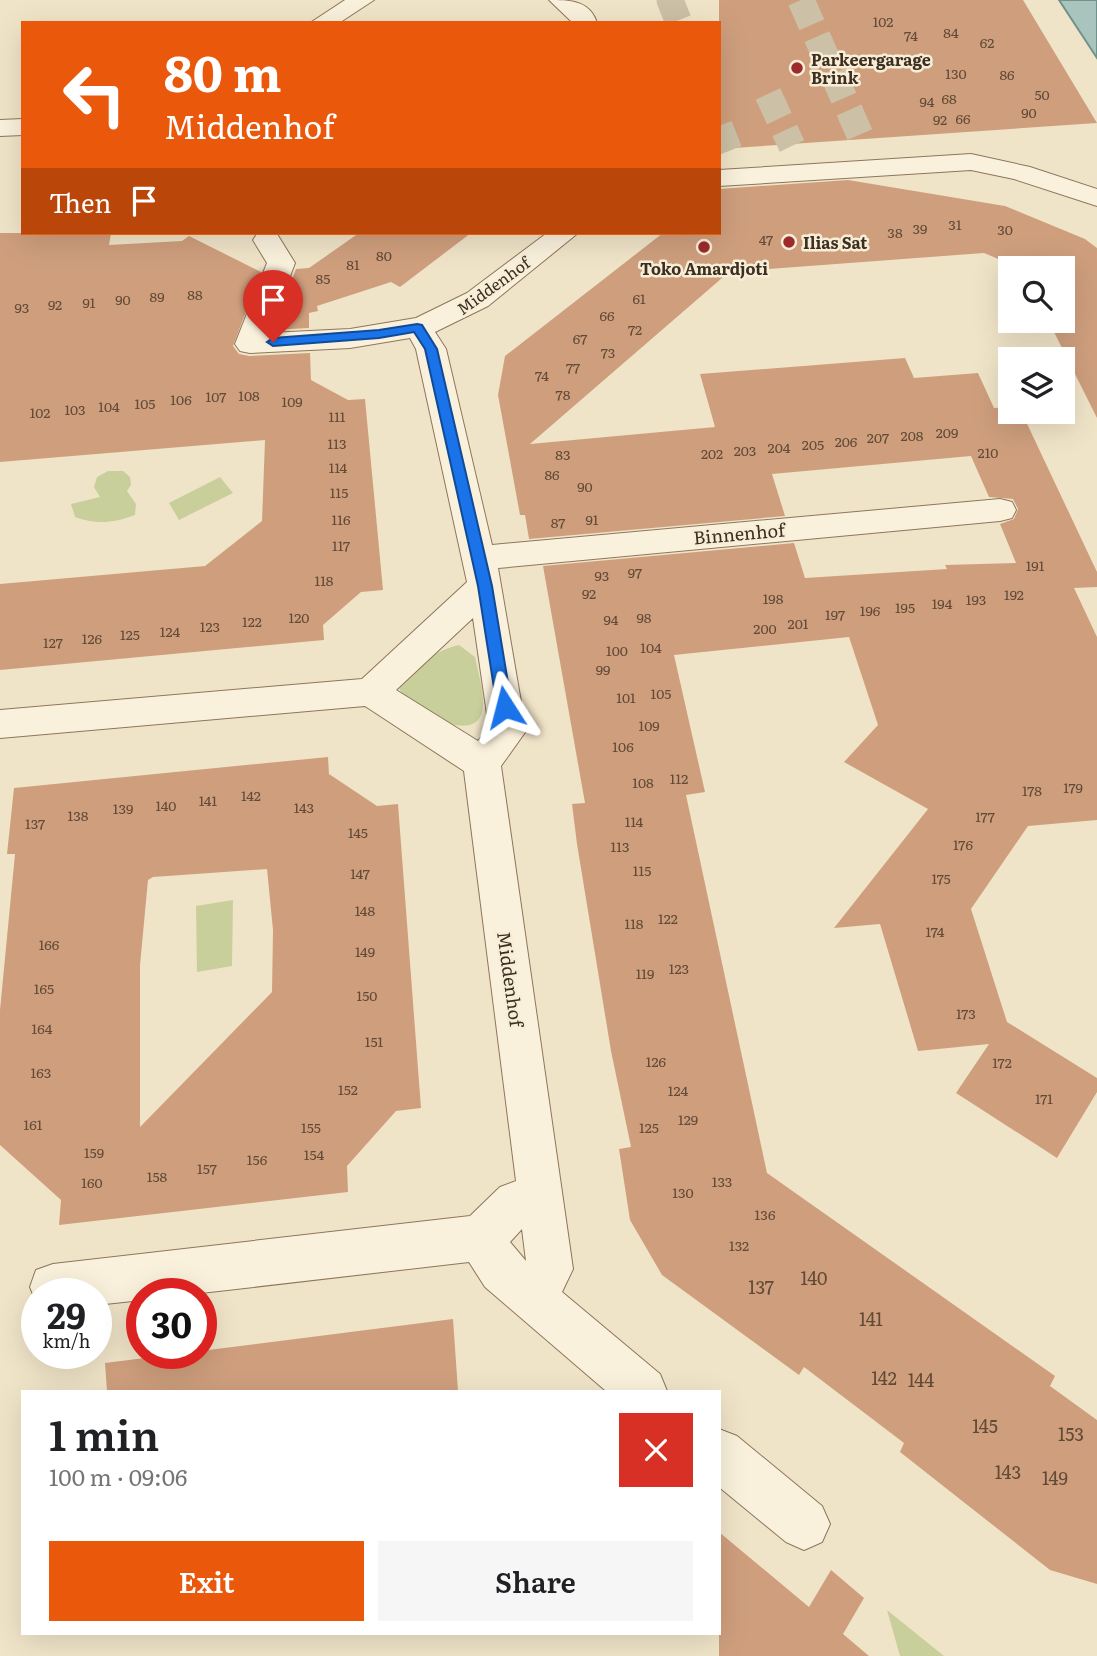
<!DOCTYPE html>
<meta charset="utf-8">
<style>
body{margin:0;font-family:Literata,serif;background:#f6f6f6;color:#202124;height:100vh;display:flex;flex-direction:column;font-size:26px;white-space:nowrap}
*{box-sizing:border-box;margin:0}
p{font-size:23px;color:#757577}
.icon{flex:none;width:38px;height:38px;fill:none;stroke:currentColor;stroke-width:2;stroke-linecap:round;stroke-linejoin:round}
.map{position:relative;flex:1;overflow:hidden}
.sheet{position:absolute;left:21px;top:1390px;width:700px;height:245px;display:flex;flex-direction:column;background:#fff;border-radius:0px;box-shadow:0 7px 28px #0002}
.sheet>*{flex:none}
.banner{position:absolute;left:21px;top:21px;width:700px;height:214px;border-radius:0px;box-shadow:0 7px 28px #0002;background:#ea580c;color:#fff;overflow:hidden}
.buttons{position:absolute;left:998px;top:256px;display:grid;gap:14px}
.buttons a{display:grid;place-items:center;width:77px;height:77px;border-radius:0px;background:#fff;box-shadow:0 7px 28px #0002;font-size:35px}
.speed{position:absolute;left:21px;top:1278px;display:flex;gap:14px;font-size:35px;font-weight:700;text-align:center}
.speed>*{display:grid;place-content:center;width:91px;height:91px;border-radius:50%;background:#fff;box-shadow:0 7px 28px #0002;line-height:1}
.speed small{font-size:18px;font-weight:400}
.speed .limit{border:10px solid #d22;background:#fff;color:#111}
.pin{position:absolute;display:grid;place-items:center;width:60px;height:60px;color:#fff;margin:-72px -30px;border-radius:50% 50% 50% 0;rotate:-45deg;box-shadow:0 0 7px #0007}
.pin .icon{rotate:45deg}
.me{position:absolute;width:77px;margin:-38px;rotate:351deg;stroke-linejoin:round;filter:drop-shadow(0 0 5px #0008)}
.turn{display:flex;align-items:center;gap:24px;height:147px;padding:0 28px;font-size:32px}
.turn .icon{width:91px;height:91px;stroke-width:2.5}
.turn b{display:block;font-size:49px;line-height:60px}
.then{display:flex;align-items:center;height:66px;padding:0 28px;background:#0003;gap:14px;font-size:26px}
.round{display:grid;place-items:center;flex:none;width:74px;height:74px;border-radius:0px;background:#f6f6f6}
.summary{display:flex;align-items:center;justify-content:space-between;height:119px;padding:0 28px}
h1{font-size:42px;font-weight:600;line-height:52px}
.cta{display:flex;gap:14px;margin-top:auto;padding:14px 28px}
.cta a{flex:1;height:80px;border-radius:0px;background:#ea580c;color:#fff;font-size:28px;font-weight:600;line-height:80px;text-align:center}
.cta a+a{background:#f6f6f6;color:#202124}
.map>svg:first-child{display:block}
.green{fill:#c9cf9b}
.water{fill:#a9c4bc;stroke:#6f938a;stroke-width:2}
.building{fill:#cf9f7d;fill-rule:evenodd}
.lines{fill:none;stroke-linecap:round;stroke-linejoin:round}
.minor-tunnel{stroke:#ccc0a6;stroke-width:27;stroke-dasharray:27 13;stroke-linecap:butt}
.minor-casing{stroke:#8d765c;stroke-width:2}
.minor{fill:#faf1dc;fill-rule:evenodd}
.route{fill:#1a73e8;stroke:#114b97;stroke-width:2}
.poi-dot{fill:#9e2a2b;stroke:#f7eed8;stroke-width:2.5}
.labels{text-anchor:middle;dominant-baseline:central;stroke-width:5;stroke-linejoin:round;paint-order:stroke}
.number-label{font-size:14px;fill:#624a37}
.far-poi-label{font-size:16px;font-weight:bold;fill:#3d2e20;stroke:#f7eed8;text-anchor:start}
.far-street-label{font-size:16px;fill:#3d2e20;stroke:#f7eed8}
.street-label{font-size:18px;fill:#3d2e20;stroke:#f7eed8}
.near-number-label{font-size:18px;fill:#624a37}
</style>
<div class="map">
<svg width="1097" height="1656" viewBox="0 0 1097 1656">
<rect width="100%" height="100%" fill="#f0e4c8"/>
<!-- green -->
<path class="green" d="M108 471H123L130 477 131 485 127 491 136 504 135 515C114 523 96 525 75 517L71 504 100 497 94 487 97 477Z
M220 477 233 493 179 520 169 503Z
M459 645 475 657C478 672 484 691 483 706 480 751 407 708 399 688 410 667 436 650 459 645Z
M233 900 232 966 197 972 196 906Z
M887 1610 944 1656H900Z"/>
<!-- water -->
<path class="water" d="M1059 0H1097V58Z"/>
<!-- building -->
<path class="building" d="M719 0H1023L1097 123 719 149Z
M848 180 1005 206 1085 239 1097 248V418L1048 320H1062V268H1020L984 253 729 272 530 444 715 427 700 374 905 358 914 378 978 373 994 408 1010 407V411H1021L1097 572V587L1074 588 1097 637V820L1028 826 971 909 1007 1022 1097 1078V1092L1057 1158 956 1093 989 1044 918 1051 880 924 834 928 928 809 844 762 878 725 849 637 674 655 705 792 686 795 767 1173 1055 1376 1050 1386 1097 1420V1584L1050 1570 900 1452 904 1443 804 1367 799 1375 662 1275 630 1220 619 1149 631 1147 611 1051 577 844 572 804 585 803 543 566 794 543 805 578 947 569 945 565 1016 563 1000 524 1014 519 1018 509 1013 499 989 497 971 456 772 474 785 516 529 539 525 515H520L498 395 505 356 663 233H719V189Z
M0 233H111L109 245 182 241 189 236 261 272 233 346 239 354 249 356 310 353 311 380 348 400 365 399 383 590 361 592 323 625 324 640 0 670V584L205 566 262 521 265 440 0 462Z
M359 233H471L400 287 391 282 317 306 318 311 309 313V328L273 330 296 269 309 268Z
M328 757 329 774 377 806 398 804 421 1108 396 1111 347 1166 348 1192 59 1225 61 1200 0 1145V1010L15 854H7L14 788ZM267 869 273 930 272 992 140 1127V965L148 880 153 877Z
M453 1319 458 1391H107L105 1363Z
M719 1532 809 1607 831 1570 864 1598 843 1634 869 1656H719Z"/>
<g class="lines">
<!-- minor-tunnel -->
<path class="minor-tunnel" d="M675 0H670L679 23
M801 0 863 142
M768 94 792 146
M719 126 729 151"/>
<defs>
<path id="minor" d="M345 0H374L339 23H310Z
M549 0C569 0 590 0 597 23H573Z
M23 119V135L0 136V120Z
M971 154 1030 167 1097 189V206L1014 179 971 170 719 186V170Z
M271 233 277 234 295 263 269 333 350 329 416 318 467 293 547 233H578L488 306 435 332 446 349 492 545 1000 499 1012 502 1016 510 1012 518 1000 521 498 568 526 731 501 766 573 1269 562 1292 660 1374 667 1391H606L485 1287 469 1262 201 1293H142V1300L96 1305V1293H37V1304L30 1287 36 1270 53 1264 470 1216 500 1187 516 1181 464 771 365 706 0 738V710L362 679 467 582 416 349 410 338 350 348 250 353 240 351 235 344 267 263 253 240 257 234ZM473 618 489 728 478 741 396 690ZM522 1229 526 1261 510 1242Z
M719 1429 737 1436 822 1506 830 1524 822 1542 804 1550 786 1542 719 1487Z"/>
</defs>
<!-- minor casing -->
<use href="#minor" class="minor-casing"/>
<!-- minor -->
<use href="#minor" class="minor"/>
</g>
<!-- route -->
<path class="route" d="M417 324 422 325 437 349 492 586 512 707 505 713 497 707 478 586 425 349 414 332 379 338 273 346 267 342 273 338 379 330Z"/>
<!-- markers -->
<g class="poi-dot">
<circle cx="797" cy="68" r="7"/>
<circle cx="789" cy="242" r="7"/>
<circle cx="704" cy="247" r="7"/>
</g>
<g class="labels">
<!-- number labels -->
<g class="number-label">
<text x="883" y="21">102</text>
<text x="951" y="32">84</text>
<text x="911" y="35">74</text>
<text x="987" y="42">62</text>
<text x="956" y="73">130</text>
<text x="1007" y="74">86</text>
<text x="1042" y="94">50</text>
<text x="949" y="98">68</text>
<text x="927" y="101">94</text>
<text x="1029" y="112">90</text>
<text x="963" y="118">66</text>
<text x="940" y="119">92</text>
<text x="955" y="224">31</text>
<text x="920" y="228">39</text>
<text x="1005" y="229">30</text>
<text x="895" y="232">38</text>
<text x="766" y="239">47</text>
<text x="384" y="255">80</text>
<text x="353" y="264">81</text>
<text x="323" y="278">85</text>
<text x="195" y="294">88</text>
<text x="157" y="296">89</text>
<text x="639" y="298">61</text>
<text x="123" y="299">90</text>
<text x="89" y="302">91</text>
<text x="55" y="304">92</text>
<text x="22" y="307">93</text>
<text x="607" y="315">66</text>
<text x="635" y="329">72</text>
<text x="580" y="338">67</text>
<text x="608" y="352">73</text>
<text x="573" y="367">77</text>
<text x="542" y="375">74</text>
<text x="563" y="394">78</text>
<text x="249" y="395">108</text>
<text x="216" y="396">107</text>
<text x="181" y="399">106</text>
<text x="292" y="401">109</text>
<text x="145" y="403">105</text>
<text x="109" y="406">104</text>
<text x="75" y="409">103</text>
<text x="40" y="412">102</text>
<text x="337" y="416">111</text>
<text x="947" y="432">209</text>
<text x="912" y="435">208</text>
<text x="878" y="437">207</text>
<text x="846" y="441">206</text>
<text x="337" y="443">113</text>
<text x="813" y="444">205</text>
<text x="779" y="447">204</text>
<text x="745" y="450">203</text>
<text x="988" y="452">210</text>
<text x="712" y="453">202</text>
<text x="563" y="454">83</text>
<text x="338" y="467">114</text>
<text x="552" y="474">86</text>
<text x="585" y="486">90</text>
<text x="339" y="492">115</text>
<text x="341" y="519">116</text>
<text x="592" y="519">91</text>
<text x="558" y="522">87</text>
<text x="341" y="545">117</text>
<text x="1035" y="565">191</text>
<text x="635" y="572">97</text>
<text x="602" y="575">93</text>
<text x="324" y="580">118</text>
<text x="589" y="593">92</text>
<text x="1014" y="594">192</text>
<text x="773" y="598">198</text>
<text x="976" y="599">193</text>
<text x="942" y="603">194</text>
<text x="905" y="607">195</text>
<text x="870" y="610">196</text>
<text x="835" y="614">197</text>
<text x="299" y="617">120</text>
<text x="644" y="617">98</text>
<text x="611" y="619">94</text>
<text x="252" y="621">122</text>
<text x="798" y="623">201</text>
<text x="210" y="626">123</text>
<text x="765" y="628">200</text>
<text x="170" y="631">124</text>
<text x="130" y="634">125</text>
<text x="92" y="638">126</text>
<text x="53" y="642">127</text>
<text x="651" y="647">104</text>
<text x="617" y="650">100</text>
<text x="603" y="669">99</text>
<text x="661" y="693">105</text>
<text x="626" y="697">101</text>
<text x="649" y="725">109</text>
<text x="623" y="746">106</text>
<text x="679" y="778">112</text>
<text x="643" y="782">108</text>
<text x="1073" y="787">179</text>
<text x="1032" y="790">178</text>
<text x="251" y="795">142</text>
<text x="208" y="800">141</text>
<text x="166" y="805">140</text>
<text x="304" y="807">143</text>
<text x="123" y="808">139</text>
<text x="78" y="815">138</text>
<text x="985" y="816">177</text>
<text x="634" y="821">114</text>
<text x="35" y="823">137</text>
<text x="358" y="832">145</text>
<text x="963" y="844">176</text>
<text x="620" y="846">113</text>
<text x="642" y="870">115</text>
<text x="360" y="873">147</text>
<text x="941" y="878">175</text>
<text x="365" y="910">148</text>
<text x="668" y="918">122</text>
<text x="634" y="923">118</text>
<text x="935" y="931">174</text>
<text x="49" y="944">166</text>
<text x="365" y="951">149</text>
<text x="679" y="968">123</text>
<text x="645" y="973">119</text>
<text x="44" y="988">165</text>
<text x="367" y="995">150</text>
<text x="966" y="1013">173</text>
<text x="42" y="1028">164</text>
<text x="374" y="1041">151</text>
<text x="656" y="1061">126</text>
<text x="1002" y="1062">172</text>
<text x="41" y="1072">163</text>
<text x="348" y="1089">152</text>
<text x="678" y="1090">124</text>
<text x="1044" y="1098">171</text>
<text x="688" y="1119">129</text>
<text x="33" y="1124">161</text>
<text x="311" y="1127">155</text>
<text x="649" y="1127">125</text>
<text x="94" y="1152">159</text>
<text x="314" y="1154">154</text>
<text x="257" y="1159">156</text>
<text x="207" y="1168">157</text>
<text x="157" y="1176">158</text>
<text x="722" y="1181">133</text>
<text x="92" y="1182">160</text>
<text x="683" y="1192">130</text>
<text x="765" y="1214">136</text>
<text x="739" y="1245">132</text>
</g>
<!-- far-poi labels -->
<g class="far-poi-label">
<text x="811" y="59">Parkeergarage<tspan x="811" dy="18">Brink</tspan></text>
<text x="803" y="242">Ilias Sat</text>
<text x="704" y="268" text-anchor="middle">Toko Amardjoti</text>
</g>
<!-- far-street labels -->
<g class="far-street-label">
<text transform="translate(493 285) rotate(-36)">Middenhof</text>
</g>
<!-- street labels -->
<g class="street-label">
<text transform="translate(739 533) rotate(-5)">Binnenhof</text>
<text transform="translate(511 979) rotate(82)">Middenhof</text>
</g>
<!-- near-number labels -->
<g class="near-number-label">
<text x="814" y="1277">140</text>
<text x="761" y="1286">137</text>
<text x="871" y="1318">141</text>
<text x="884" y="1377">142</text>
<text x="921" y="1379">144</text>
<text x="985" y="1425">145</text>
<text x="1071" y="1433">153</text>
<text x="1008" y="1471">143</text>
<text x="1055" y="1477">149</text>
</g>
</g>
</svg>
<div class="buttons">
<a><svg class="icon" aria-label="search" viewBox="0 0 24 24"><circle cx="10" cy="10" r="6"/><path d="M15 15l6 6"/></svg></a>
<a><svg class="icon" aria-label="layers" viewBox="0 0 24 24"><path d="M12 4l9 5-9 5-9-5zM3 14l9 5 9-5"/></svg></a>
</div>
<div class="speed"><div>29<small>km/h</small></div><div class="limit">30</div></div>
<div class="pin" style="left:273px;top:342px;background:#d93025"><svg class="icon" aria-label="arrive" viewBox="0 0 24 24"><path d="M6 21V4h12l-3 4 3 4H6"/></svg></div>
<svg class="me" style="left:505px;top:707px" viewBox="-20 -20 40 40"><path d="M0-17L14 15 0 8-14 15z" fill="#1a73e8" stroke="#fff" stroke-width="4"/></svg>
<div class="banner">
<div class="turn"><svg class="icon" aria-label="left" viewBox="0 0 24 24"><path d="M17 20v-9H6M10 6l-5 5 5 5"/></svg><div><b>80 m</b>Middenhof</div></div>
<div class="then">Then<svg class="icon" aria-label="arrive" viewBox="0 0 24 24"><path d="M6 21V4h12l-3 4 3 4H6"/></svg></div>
</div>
<section class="sheet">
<div class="summary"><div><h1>1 min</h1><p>100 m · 09:06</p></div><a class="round" style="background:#d93025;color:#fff"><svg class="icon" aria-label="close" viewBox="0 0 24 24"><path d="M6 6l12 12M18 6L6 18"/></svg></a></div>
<div class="cta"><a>Exit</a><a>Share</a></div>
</section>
</div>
